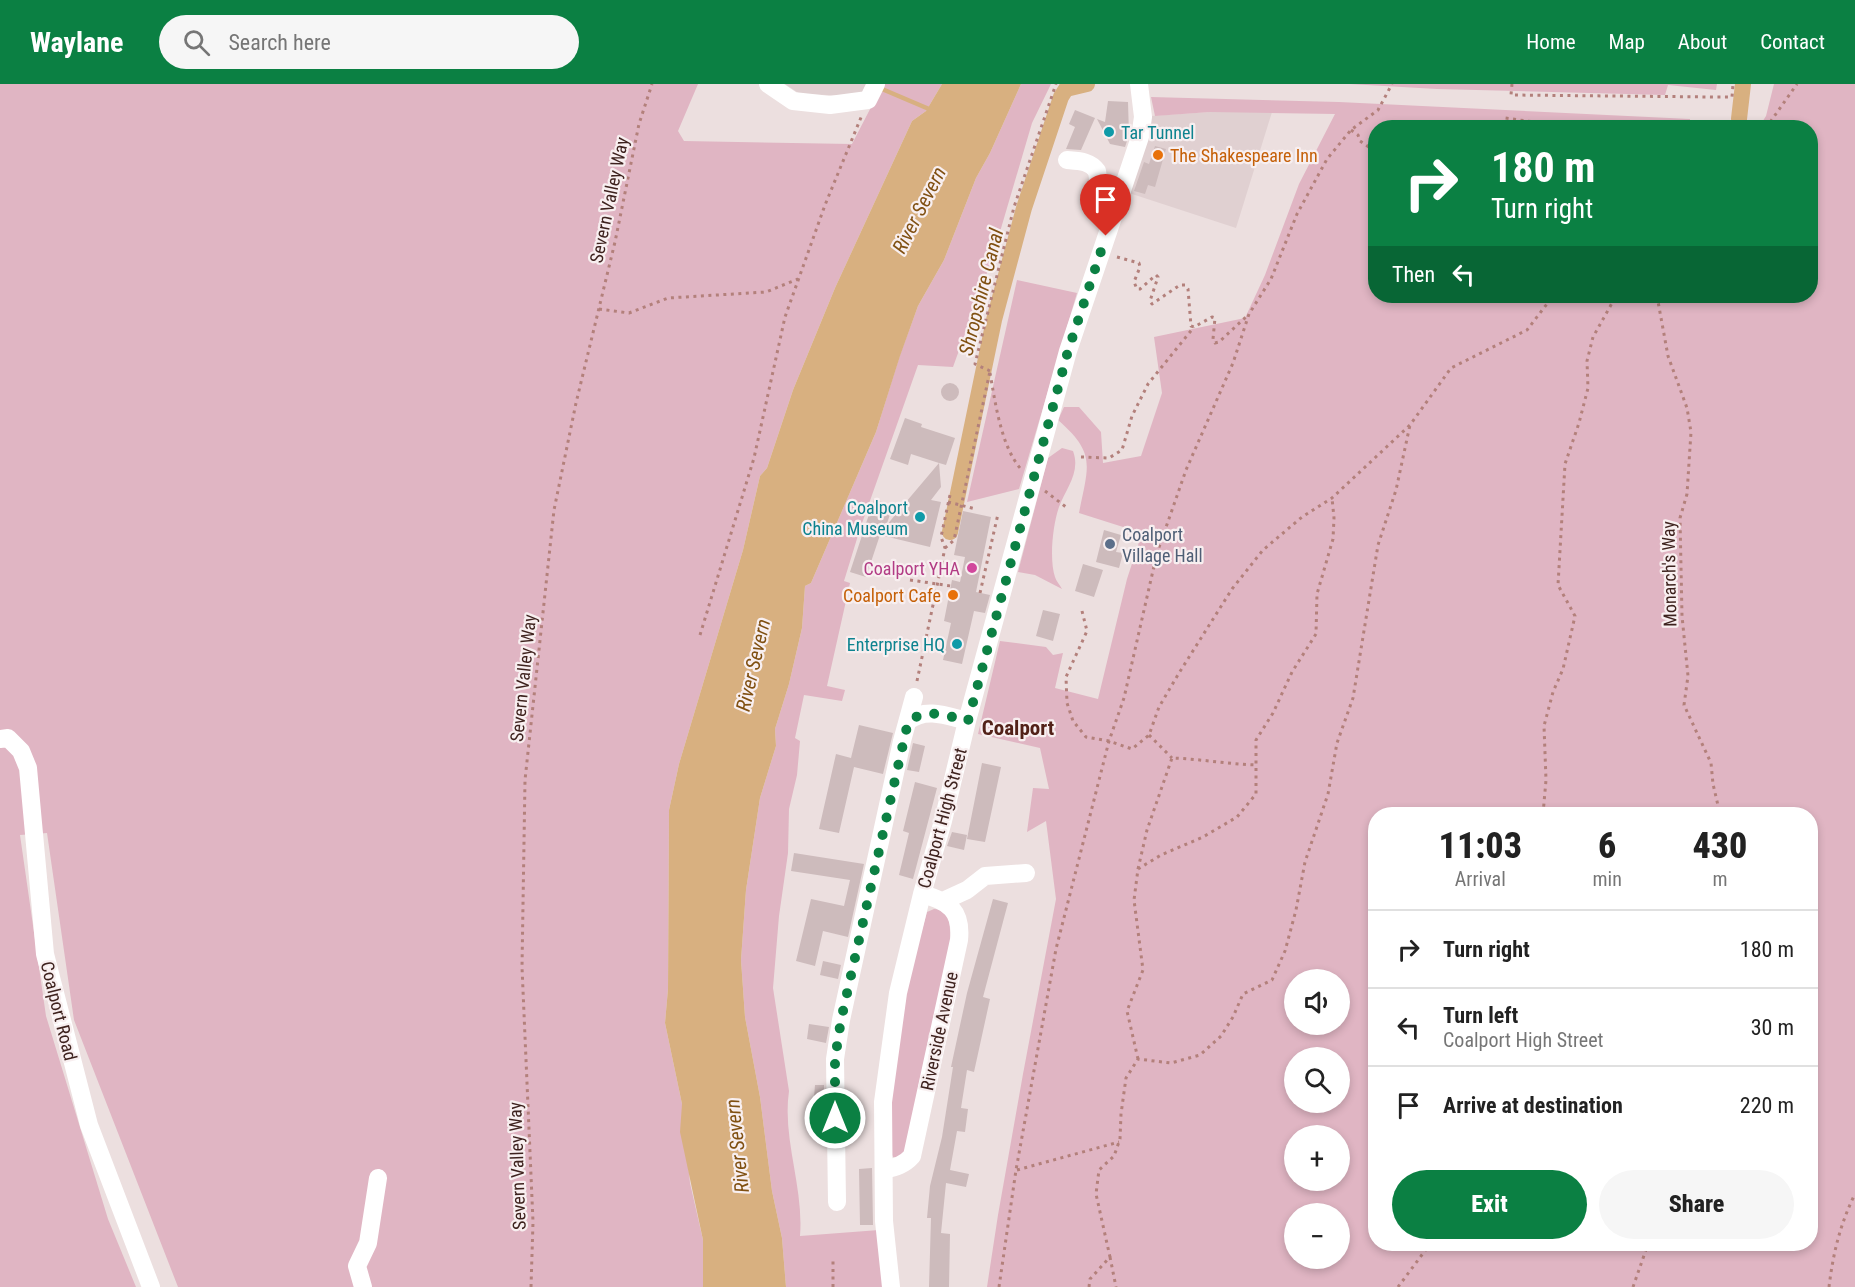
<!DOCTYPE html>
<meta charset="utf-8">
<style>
body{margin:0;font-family:"Roboto Condensed",sans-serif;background:#f6f6f6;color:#222;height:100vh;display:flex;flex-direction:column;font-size:22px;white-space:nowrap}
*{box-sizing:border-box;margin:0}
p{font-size:20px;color:#767676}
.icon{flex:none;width:33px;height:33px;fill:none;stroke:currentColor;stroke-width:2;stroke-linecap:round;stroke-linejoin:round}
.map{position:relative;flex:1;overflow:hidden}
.panel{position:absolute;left:1368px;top:723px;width:450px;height:444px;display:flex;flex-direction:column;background:#fff;border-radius:24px;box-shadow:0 3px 9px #0003}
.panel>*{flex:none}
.hud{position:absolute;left:1368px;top:36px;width:450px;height:183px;border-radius:24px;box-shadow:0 3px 9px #0003;background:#0b8043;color:#fff;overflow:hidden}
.tools{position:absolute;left:1284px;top:885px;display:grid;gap:12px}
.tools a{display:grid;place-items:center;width:66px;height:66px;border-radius:50%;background:#fff;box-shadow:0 3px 9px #0003;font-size:30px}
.pin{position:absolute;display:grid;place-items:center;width:51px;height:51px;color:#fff;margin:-62px -26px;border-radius:50% 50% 50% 0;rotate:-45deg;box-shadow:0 0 6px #0007}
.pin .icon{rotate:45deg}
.me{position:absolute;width:66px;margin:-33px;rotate:0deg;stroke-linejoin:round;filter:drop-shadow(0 0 4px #0008)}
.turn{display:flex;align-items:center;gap:21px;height:126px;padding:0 24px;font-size:27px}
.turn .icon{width:78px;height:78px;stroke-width:2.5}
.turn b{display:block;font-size:42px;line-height:51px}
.then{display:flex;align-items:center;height:57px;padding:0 24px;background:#0003;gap:12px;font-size:22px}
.eta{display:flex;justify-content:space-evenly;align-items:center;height:102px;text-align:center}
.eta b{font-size:36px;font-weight:800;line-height:42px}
.button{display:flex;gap:12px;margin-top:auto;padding:12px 24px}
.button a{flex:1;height:69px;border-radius:36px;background:#0b8043;color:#fff;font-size:24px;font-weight:800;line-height:69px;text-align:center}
.button a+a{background:#f6f6f6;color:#222}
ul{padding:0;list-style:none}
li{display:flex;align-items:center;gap:18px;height:78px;padding:0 24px;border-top:2px solid #e0e0e0}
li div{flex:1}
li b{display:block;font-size:22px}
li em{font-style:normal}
header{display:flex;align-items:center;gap:36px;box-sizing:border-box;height:84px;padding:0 30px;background:#0b8043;color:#fff}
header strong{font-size:28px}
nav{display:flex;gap:33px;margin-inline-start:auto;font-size:21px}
.search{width:420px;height:54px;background:#f6f6f6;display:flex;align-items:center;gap:15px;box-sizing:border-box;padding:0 21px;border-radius:33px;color:#767676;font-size:22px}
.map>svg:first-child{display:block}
.built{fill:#e0d0d1}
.green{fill:#e0b5c3;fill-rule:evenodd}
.water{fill:#d8b080}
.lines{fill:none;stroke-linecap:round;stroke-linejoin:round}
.stream{stroke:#d8b080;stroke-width:4.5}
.canal{stroke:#d8b080;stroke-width:16}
.building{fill:#cdbbbc}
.path{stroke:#b3807b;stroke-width:3;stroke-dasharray:3 4.5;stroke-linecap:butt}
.minor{stroke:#fff;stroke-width:18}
.route{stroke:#0b8043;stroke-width:10;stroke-dasharray:0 18}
.culture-dot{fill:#0f9aa8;stroke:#f8eff0;stroke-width:2}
.food-dot{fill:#e8710a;stroke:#f8eff0;stroke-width:2}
.service-dot{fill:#5c6f8a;stroke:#f8eff0;stroke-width:2}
.hotel-dot{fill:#d1479c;stroke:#f8eff0;stroke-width:2}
.labels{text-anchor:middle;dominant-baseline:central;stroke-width:4.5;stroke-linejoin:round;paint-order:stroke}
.culture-label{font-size:18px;fill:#0d838f;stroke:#f8eff0;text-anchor:end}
.food-label{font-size:18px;fill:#c56008;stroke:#f8eff0;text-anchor:start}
.street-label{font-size:18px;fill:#3e221e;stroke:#f8eff0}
.service-label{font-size:18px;fill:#4e5e75;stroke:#f8eff0;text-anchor:start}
.hotel-label{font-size:18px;fill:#b23c85;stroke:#f8eff0;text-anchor:end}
.water-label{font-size:20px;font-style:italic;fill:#805012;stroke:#f8eff0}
.quarter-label{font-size:21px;font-weight:bold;fill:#522118;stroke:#f8eff0}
</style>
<header>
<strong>Waylane</strong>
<div class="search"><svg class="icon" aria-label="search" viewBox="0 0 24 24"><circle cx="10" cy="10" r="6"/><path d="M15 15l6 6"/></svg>Search here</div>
<nav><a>Home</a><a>Map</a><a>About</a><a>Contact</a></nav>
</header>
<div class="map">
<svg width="1855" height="1203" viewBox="0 0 1855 1203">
<rect width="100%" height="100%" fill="#ecdfdf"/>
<!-- built -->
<path class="built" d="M785 0H866L863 7 855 12 800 10Z
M1210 28H1272L1236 144 1129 109 1151 32Z"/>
<!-- green -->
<path class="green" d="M0 0H698L678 47 684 57 852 60 883 0H942L926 27 912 37 835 204 793 306 767 384 760 392 743 466 679 680 669 726 668 905 665 939 682 1020 690 1099 703 1156V1203H178L74 936 47 749 20 751 46 932 108 1135 136 1203H0Z
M1021 0H1051L1032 39 992 175 953 283 918 281 860 445 844 497 850 499 827 602 845 606 842 617 804 611 795 654 800 657 797 691 789 725 788 769 779 832 773 904 789 1007C782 1055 804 1103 800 1152L879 1146 885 1203H786L782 1154 772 1107 760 1013 745 933 741 876 746 806 760 714 776 662 775 645 789 600 802 544 805 502 811 499 876 348 900 271 918 222 944 176 976 94 990 69Z
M1349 0H1717L1716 6 1668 1 1665 11 1437 5Z
M1774 0H1855V1203H987L998 1131 1023 990 1056 815 1046 737 1027 748 1033 704 1049 705 1040 664 978 650 1000 557 1046 563 1053 571 1063 569 1055 604 1098 615 1127 495 1142 449 1079 429C1088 382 1097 370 1058 336L1064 323H1079L1101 348 1103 379 1141 372 1162 309 1154 253 1245 234 1265 191 1299 100 1335 30 1210 28 1155 32 1151 13 1339 18 1690 35V44H1376V212H1810V44L1759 43 1766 32ZM1376 730H1810V1160H1376ZM1294 896H1340V940H1294ZM1294 974H1340V1018H1294ZM1294 1052H1340V1096H1294ZM1294 1130H1340V1174H1294Z
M1017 196 1077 209 1019 405 967 418Z
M1062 364 1073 367C1081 388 1066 404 1059 423 1053 440 1049 475 1055 493 1056 497 1060 501 1062 505L1035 491 1018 488 1048 374Z
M934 825 944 826 949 833 951 859 906 1070 899 1073H893L889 1065 888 1040 908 896 927 828Z"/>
<!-- water -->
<path class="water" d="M942 0H1021L990 69 976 94 944 176 918 222 900 272 876 348 811 499 805 502 802 544 789 600 775 645 776 662 760 714 746 806 741 876 745 933 760 1013 772 1107 782 1154 786 1203H703V1156L680 1048 682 1020 665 939 668 905 669 726 679 680 743 466 760 392 767 384 793 306 835 204 912 37 926 27Z"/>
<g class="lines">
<!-- stream -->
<path class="stream" d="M882 5 929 25"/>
<!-- canal -->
<path class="canal" d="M1739 35 1743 0
M950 448 994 236 1024 124 1061 13 1066 5 1087 0"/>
</g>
<!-- building -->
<path class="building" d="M1108 17 1128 18 1129 51 1125 63 1110 60 1097 35 1105 38Z
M1075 26 1095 34 1081 66 1066 65 1075 43 1069 40Z
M1155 62 1166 65 1155 103 1148 101 1145 110 1134 107 1144 78 1149 80Z
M941 308a9 9 0 1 1 18 0a9 9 0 1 1-18 0Z
M905 334 922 340 921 343 955 354 946 381 939 379 941 403 931 416 941 418 930 463 880 451 866 493 850 488 874 415 893 422 886 442 901 424 905 425 906 418 939 379 911 370 908 381 890 375Z
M963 427 991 433 976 508 990 511 985 529 974 527 962 580 943 576 951 539 944 537 952 496 960 498 965 473 954 471Z
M1104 446 1121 451 1116 468 1123 469 1119 484 1096 478Z
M1083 480 1103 486 1094 513 1075 507Z
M1043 526 1060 530 1053 557 1036 552Z
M859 641 893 649 883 690 854 683 839 749 819 745 836 670 851 674Z
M913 659 925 662 919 688 907 686Z
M982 679 1001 683 985 758 967 755Z
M915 698 937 704 913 795 899 791 909 749 903 747Z
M952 748 967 751 964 766 947 762Z
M794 769 864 780 848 853 823 847 815 882 796 877 811 815 844 822 850 796 791 787Z
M993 815 1008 819 983 913 990 915 974 988 967 986 961 1024 968 1025 965 1048 957 1047 950 1086 969 1090 966 1103 946 1099 941 1149 950 1150 949 1203H929L931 1134H927L930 1102 942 1053 953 983H951L967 909Z
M823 877 841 881 838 895 820 891Z
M809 940 829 943 826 959 807 955Z
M815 1001H824V1026H813Z
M872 1084 873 1141H860L859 1085Z"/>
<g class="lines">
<!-- path -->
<path class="path" d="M1512 0 1511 11 1714 13H1732L1733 0
M1473 44H1486
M1500 44 1506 42 1505 34 1578 44
M1766 44 1797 0
M1351 46 1358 51 1360 57 1376 68
M1117 173 1139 179 1140 183 1134 198 1137 205H1140L1156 191 1158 193 1150 217 1152 220 1180 201H1185L1188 205 1191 242 1194 243 1212 233 1215 234 1213 255 1215 259 1219 258 1248 231
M1657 212 1668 272 1687 324 1691 348 1687 410 1680 434 1682 532 1688 592 1684 621 1711 679 1713 700 1720 730
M599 225 629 229 668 214 766 208 798 195
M990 287 975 280 1014 123 1056 0
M990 289C995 317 1001 363 1021 385
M1081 373 1109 374 1122 366 1132 332 1148 300 1194 243
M1045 407 1066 423
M948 418 976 425
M945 464 954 456 990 287
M910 496 951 502
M980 509 998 430
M1082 527 1087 547 1066 593 1067 619 1073 637 1086 653 1109 657 1132 665 1149 651 1159 623 1179 589 1232 505 1263 466 1302 433 1332 414 1410 341 1451 284 1527 246 1553 212
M700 551 754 374 785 233 825 121 862 31
M917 597 945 464 941 453 950 411
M1149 651 1172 674
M1543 730 1546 696 1544 642 1553 608 1563 585 1575 532 1558 501 1565 380 1579 339 1588 304 1587 277 1593 253 1616 212
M1138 785 1147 746 1172 674C1200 675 1228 680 1257 681
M1138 975 1127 927 1143 886 1134 816 1138 785 1161 771 1203 753 1237 733 1256 710V656L1273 629 1292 588 1316 550 1317 510 1333 455 1334 434 1332 414
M1017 1086 1119 1058
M1110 1173 1116 1203
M531 1203 533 1138 522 883 525 696 554 426 576 319 615 158 639 40 652 0
M833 1203V1177
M999 1203 1016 1086 1056 865 1109 657 1124 614 1157 469 1186 386 1233 279 1249 230 1271 195 1297 130 1327 75 1351 46 1378 26 1392 0
M1089 1203 1090 1195 1110 1173 1096 1110 1099 1086 1114 1072 1120 1055 1121 1030 1126 994 1138 975 1171 979 1200 971 1221 952 1233 933 1243 910 1272 896 1285 867 1296 826 1305 778 1328 710 1337 659 1353 614 1378 461 1396 406 1410 341
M1398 1203 1430 1160
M1633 1203 1648 1160
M1829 1203C1833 1170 1840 1140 1855 1110"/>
<!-- minor -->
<path class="minor" d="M768 0 793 17 830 21 868 16 876 0
M1067 76C1079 77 1090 77 1097 87L1102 125 1112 135
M908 637C926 623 947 632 967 637
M0 655 8 654 21 667 28 684 45 870 89 1041 151 1203
M943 817 967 806 985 792 1026 789
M884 1086C896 1083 904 1081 912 1072L959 856C962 827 949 817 922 810
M837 1118 835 975 841 936 902 657 914 613
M363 1203 357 1182 368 1159 378 1094
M891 1203 884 1137 883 1018 898 909 922 810 943 737 967 637 1068 267 1140 53 1143 33 1139 0"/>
</g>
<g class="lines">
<!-- route -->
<path class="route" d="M835 1034V975L841 936 908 638C926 623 947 632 968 637L1068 267 1106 152"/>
</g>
<!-- markers -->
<g class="culture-dot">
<circle cx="1109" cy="48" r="6"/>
<circle cx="920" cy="433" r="6"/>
<circle cx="957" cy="560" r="6"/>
</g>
<g class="food-dot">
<circle cx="1158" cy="71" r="6"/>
<circle cx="953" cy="511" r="6"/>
</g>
<circle class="service-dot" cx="1110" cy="460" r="6"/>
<circle class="hotel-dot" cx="972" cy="484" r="6"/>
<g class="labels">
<!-- culture labels -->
<g class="culture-label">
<text x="1121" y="48" text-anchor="start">Tar Tunnel</text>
<text x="908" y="423">Coalport<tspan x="908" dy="21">China Museum</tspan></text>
<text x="945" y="560">Enterprise HQ</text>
</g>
<!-- food labels -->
<g class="food-label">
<text x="1170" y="71">The Shakespeare Inn</text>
<text x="941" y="511" text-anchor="end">Coalport Cafe</text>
</g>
<!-- street labels -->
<g class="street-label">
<text transform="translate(609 116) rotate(-78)">Severn Valley Way</text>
<text transform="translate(1669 490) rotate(-91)">Monarch's Way</text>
<text transform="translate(523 594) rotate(-84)">Severn Valley Way</text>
<text transform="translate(942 734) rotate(-75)">Coalport High Street</text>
<text transform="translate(59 927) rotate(76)">Coalport Road</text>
<text transform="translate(939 947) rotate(-78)">Riverside Avenue</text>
<text transform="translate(517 1082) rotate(-92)">Severn Valley Way</text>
</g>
<!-- service labels -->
<g class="service-label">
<text x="1122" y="450">Coalport<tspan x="1122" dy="21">Village Hall</tspan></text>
</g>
<!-- hotel labels -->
<g class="hotel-label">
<text x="960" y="484">Coalport YHA</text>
</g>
<!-- water labels -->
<g class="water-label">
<text transform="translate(919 126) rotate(-63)">River Severn</text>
<text transform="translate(981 208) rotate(-76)">Shropshire Canal</text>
<text transform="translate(753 581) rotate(-77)">River Severn</text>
<text transform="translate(737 1062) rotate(-96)">River Severn</text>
</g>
<!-- quarter labels -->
<g class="quarter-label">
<text x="1018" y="644">Coalport</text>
</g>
</g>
</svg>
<div class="tools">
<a><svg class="icon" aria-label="sound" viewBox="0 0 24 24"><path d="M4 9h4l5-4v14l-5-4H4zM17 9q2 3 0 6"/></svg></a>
<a><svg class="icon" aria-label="search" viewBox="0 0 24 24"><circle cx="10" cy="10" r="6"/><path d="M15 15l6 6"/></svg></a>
<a>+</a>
<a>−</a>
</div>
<div class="pin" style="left:1106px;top:152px;background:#d93025"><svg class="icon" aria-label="arrive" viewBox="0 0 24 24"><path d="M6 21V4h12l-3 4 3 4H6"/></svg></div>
<svg class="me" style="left:835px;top:1034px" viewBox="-20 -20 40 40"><circle r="17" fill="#0b8043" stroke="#fff" stroke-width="3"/><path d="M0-11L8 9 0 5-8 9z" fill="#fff"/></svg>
<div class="hud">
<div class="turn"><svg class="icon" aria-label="right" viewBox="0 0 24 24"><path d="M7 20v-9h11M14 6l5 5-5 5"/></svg><div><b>180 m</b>Turn right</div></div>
<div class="then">Then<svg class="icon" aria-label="left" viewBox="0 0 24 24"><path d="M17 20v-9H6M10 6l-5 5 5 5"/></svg></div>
</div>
<section class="panel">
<div class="eta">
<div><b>11:03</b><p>Arrival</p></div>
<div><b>6</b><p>min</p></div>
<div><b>430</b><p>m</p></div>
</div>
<ul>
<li><svg class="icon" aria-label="right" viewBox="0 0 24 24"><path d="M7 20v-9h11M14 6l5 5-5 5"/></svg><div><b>Turn right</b></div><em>180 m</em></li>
<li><svg class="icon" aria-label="left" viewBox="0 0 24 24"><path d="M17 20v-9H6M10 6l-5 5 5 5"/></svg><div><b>Turn left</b><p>Coalport High Street</p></div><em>30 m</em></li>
<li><svg class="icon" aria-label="arrive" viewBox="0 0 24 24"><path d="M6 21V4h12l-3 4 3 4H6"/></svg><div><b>Arrive at destination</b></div><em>220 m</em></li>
</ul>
<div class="button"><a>Exit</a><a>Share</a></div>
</section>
</div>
